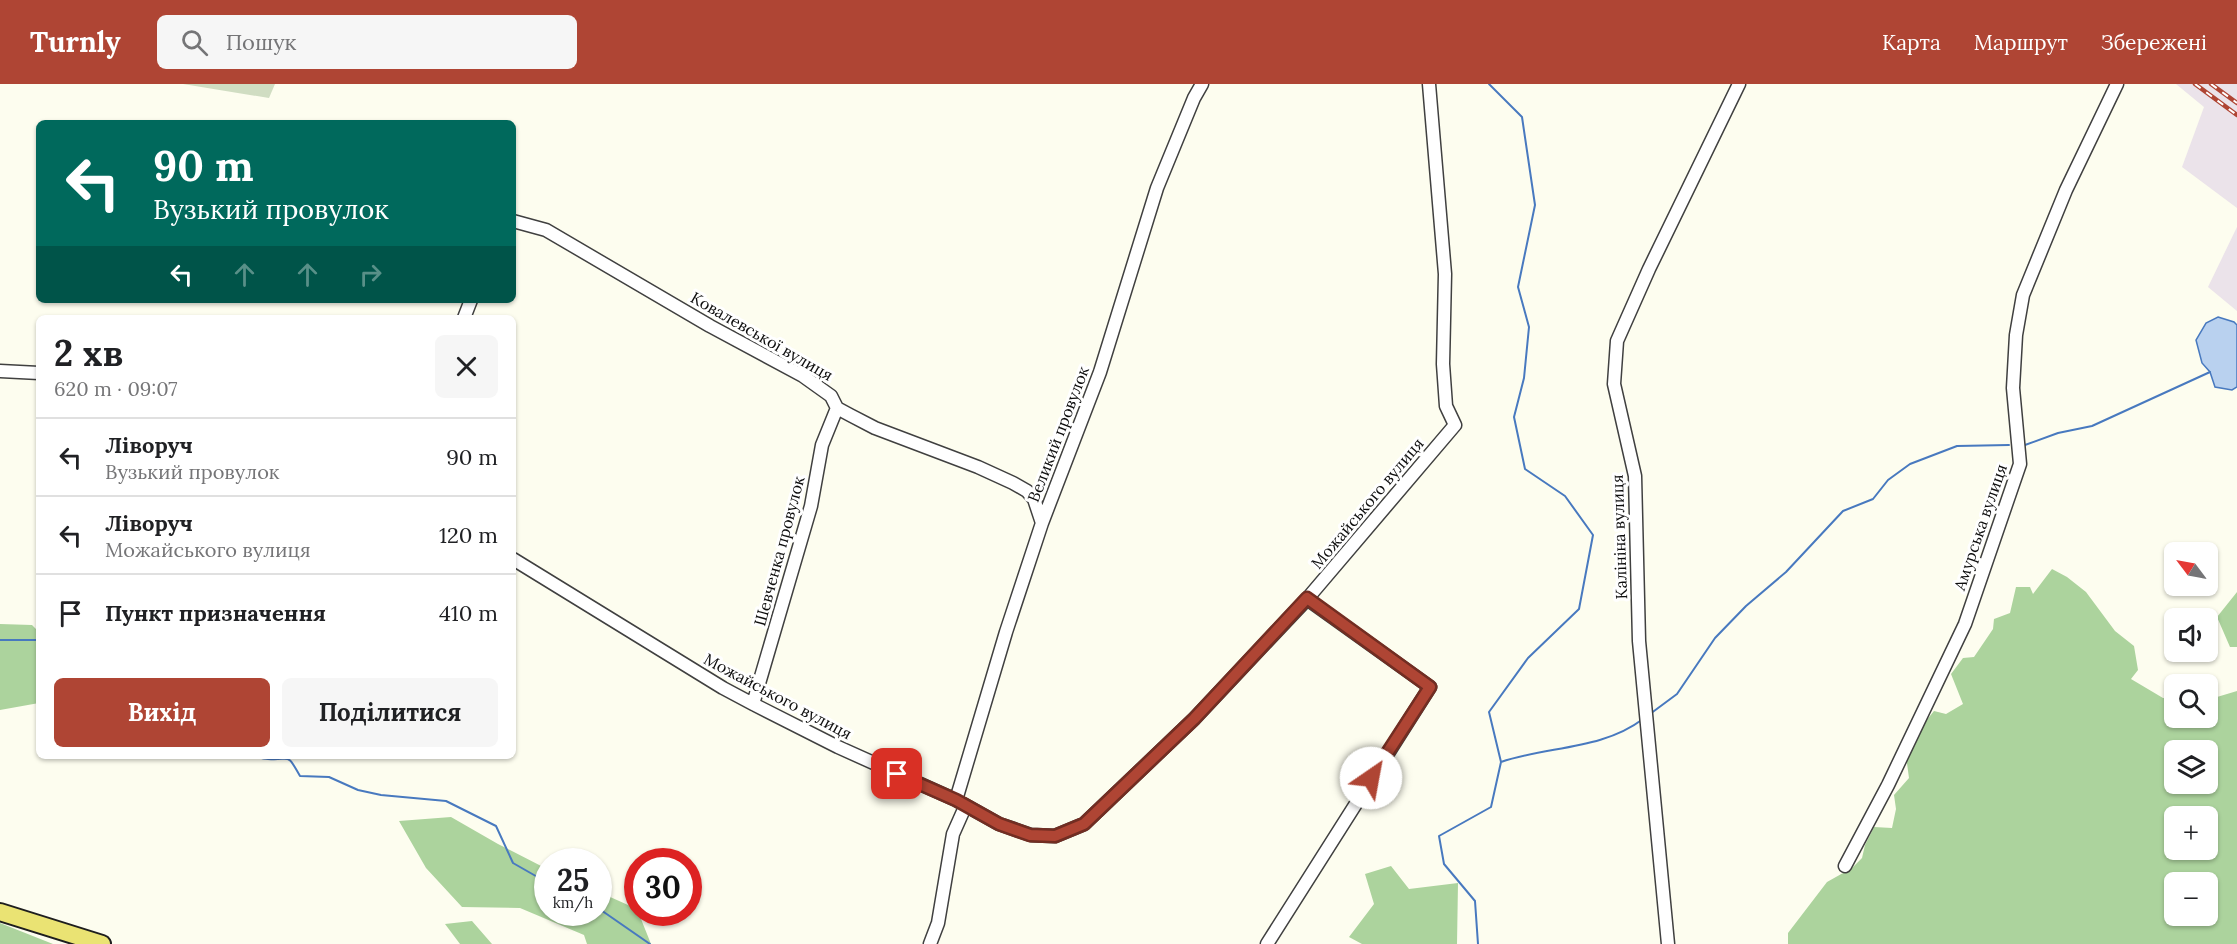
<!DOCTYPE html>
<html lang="uk">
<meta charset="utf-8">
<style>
body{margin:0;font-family:Lora,serif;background:#f6f6f6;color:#202124;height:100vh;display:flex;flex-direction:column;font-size:22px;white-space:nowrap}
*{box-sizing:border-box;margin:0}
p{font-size:20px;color:#757577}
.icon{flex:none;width:33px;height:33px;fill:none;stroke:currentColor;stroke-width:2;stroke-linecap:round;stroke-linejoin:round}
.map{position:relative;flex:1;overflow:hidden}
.side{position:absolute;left:36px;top:231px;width:480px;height:444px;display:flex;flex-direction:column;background:#fff;border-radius:9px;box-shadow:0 2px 4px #0004}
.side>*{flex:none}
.top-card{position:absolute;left:36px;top:36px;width:480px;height:183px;border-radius:9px;box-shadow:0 2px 4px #0004;background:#00695c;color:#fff;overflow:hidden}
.needle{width:39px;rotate:302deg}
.tools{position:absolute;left:2164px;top:458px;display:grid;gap:12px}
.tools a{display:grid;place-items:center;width:54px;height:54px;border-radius:9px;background:#fff;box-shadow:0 2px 4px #0004;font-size:30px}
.speed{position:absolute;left:534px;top:764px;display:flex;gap:12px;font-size:30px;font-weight:700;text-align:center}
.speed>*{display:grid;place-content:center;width:78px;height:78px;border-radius:50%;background:#fff;box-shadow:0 2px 4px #0004;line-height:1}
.speed small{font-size:15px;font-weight:400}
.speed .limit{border:9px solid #d22;background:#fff;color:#111}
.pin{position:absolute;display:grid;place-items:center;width:51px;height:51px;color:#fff;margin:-26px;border-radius:12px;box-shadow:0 3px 9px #0006}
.me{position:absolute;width:66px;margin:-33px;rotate:33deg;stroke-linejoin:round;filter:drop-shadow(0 0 4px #0008)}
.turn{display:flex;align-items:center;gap:21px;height:126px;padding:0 18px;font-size:27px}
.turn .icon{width:78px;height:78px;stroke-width:2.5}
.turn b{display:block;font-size:42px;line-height:51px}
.lanes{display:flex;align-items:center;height:57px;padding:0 18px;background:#0003;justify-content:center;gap:30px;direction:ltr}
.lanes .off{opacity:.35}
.round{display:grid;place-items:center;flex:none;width:63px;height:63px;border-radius:9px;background:#f6f6f6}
.summary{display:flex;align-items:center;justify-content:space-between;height:102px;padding:0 18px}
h1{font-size:36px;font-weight:800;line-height:45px}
.button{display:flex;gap:12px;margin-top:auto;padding:12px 18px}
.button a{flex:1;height:69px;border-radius:9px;background:#af4534;color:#fff;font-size:24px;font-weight:800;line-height:69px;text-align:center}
.button a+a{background:#f6f6f6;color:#202124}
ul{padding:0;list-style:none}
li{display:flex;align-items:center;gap:18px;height:78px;padding:0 18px;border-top:2px solid #e0e0e0}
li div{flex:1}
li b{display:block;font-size:22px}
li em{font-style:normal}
header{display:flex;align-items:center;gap:36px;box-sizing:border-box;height:84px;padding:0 30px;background:#af4534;color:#fff}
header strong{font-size:28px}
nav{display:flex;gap:33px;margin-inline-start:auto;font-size:21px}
.search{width:420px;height:54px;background:#f6f6f6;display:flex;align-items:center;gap:15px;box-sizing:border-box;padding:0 21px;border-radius:9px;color:#757577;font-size:22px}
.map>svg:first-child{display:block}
.industrial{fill:#ebe3ea}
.forest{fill:#acd39d;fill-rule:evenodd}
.cemetery{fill:#d0ddc2}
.water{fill:#b9d1ef;stroke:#4879bf;stroke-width:1.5}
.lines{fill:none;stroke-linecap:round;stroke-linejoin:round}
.stream{stroke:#4879bf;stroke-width:2}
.minor-casing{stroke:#404040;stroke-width:15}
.major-casing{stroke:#1e1e1e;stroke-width:20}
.minor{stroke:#fff;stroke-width:12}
.major{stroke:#eae373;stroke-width:16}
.rail-casing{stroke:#af4534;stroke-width:4.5}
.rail{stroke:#fff;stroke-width:2;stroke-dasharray:7;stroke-linecap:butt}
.route-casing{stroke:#722d22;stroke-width:15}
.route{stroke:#af4534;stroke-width:10}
.labels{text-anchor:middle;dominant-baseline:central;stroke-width:6;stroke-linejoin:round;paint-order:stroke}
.street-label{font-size:16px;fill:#0d0d0d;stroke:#fff}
</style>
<header>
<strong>Turnly</strong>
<div class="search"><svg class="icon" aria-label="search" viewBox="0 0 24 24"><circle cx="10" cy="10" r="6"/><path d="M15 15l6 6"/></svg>Пошук</div>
<nav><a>Карта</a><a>Маршрут</a><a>Збережені</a></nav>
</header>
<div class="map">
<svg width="2237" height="860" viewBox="0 0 2237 860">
<rect width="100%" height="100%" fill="#fdfdef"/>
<!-- industrial -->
<path class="industrial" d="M2176 0H2237V124L2182 83 2204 23Z
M2237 143V227L2208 203Z"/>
<!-- forest -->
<path class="forest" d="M2052 485 2067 493 2086 508 2115 547 2134 562 2138 586 2131 595 2163 614H2175V633H2208V614L2217 613 2237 607V860H1788V849L1827 798 1852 784 1862 774 1865 761 1874 743 1892 744 1896 725 1894 711 1909 694 1906 672 1925 638 1934 627 1946 630 1963 620 1951 590 1963 574 1974 573 1993 545 1994 535 2010 529 2016 503H2030L2033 510ZM2175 666H2208V699H2175ZM2175 732H2208V765H2175ZM2175 798H2208V831H2175Z
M2237 508V563H2230L2217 533Z
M0 540 32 541 39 548V619L0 626Z
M451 733 498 760 547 785 548 828H598L599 808 637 825 651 860H587L584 851 520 824 462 823 426 784 399 737Z
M1391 782 1409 805 1458 799 1457 860H1362L1349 853 1374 820 1365 790Z
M472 837 492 860H460L445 840Z
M0 839 53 860H0Z"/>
<!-- cemetery -->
<path class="cemetery" d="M183 0H275L269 14Z"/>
<!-- water -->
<path class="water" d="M2218 233 2234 238 2237 241V303L2232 306 2215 303 2210 288 2202 279 2196 256 2206 239Z"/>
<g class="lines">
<!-- stream -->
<path class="stream" d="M2025 361 2058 349 2092 342 2210 288
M0 556H39
M1650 630 1677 610 1715 554 1746 522 1786 488 1843 427 1873 415 1888 396 1910 380 1957 362 2009 361
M252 672C257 673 263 675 268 675 291 677 286 667 300 692L329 693 358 706 381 711 446 717 496 742 513 779 548 799
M1501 678C1548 662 1602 666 1643 635
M598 824 650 860
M1478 860 1475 817 1444 780 1439 752 1491 723 1501 678 1489 628 1528 574 1579 525 1593 451 1565 412 1525 385 1514 333 1524 294 1529 243 1518 203 1535 121 1522 33 1489 0"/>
<defs>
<path id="minor" d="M513 137 546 146 710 242 803 292 831 312 837 324 850 331 875 344 978 383 1013 399 1027 407 1034 415 1042 439
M464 234 471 216
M0 287 39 289
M513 475 723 604 753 620 838 663 956 716 999 740 1031 751 1055 752 1084 740 1194 635 1307 515 1455 341 1446 322 1443 280 1445 190 1429 0
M753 620 811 422 822 361 837 324
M956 716 1006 548 1042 439 1100 288 1157 104 1194 14 1202 0
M1845 782 1888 701 1965 540 2020 380 2013 304 2016 251 2023 211 2066 106 2117 0
M930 860 938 839 953 750 965 723
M1267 860 1430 603 1307 515
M1668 860 1639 557 1635 392 1614 300 1617 257 1649 185 1739 0"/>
<path id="major" d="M0 828 102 860"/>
</defs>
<!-- minor casing -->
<use href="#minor" class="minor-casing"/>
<!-- major casing -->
<use href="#major" class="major-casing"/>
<!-- minor -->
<use href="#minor" class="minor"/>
<!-- major -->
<use href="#major" class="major"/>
<defs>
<path id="rail" d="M2195 0 2237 31
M2211 0 2237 19"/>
</defs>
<!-- rail casing -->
<use href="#rail" class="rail-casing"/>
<!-- rail -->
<use href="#rail" class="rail"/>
</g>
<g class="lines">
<defs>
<path id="route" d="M897 690 956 716 999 740 1030 751 1055 752 1084 740 1194 635 1307 514 1430 603 1371 694"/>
</defs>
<!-- route casing -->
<use href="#route" class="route-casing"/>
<!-- route -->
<use href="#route" class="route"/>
</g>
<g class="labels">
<!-- street labels -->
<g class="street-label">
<text transform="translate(762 252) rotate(30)">Ковалевської вулиця</text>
<text transform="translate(1058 350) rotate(-69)">Великий провулок</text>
<text transform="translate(1367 419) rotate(-50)">Можайського вулиця</text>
<text transform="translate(1980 443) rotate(-71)">Амурська вулиця</text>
<text transform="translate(1619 453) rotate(-92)">Калініна вулиця</text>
<text transform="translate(779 467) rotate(-75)">Шевченка провулок</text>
<text transform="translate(778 612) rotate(28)">Можайського вулиця</text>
</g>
</g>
</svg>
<div class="tools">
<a><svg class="needle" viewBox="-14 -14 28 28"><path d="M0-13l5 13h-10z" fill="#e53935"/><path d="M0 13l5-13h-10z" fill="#757577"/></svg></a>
<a><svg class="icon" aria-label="sound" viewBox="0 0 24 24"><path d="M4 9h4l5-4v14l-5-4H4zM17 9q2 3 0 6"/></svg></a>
<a><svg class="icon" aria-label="search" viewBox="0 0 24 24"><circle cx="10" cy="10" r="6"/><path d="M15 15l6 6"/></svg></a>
<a><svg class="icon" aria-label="layers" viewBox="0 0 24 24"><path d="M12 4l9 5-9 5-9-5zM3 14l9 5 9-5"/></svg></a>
<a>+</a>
<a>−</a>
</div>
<div class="speed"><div>25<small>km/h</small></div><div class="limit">30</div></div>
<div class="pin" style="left:897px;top:690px;background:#d93025"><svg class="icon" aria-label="arrive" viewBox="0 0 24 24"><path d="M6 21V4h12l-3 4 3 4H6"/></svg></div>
<svg class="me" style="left:1371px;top:694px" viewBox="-20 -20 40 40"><circle r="19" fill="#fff"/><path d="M0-13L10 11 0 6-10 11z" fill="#af4534"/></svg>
<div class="top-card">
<div class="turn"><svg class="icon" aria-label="left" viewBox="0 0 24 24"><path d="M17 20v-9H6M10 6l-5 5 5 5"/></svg><div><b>90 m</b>Вузький провулок</div></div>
<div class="lanes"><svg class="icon" aria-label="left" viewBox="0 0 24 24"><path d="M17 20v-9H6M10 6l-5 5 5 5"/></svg><svg class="icon off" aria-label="ahead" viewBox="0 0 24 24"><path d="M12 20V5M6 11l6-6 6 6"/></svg><svg class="icon off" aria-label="ahead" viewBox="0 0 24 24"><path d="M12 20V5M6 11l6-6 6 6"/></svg><svg class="icon off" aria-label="right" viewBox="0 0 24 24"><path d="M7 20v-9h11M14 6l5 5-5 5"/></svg></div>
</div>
<section class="side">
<div class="summary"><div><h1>2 хв</h1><p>620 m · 09:07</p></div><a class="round"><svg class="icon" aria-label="close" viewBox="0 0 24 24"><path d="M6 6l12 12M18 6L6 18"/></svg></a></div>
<ul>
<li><svg class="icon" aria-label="left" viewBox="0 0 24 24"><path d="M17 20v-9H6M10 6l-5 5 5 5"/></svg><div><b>Ліворуч</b><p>Вузький провулок</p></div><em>90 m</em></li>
<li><svg class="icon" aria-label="left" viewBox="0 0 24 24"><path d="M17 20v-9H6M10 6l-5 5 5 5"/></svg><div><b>Ліворуч</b><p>Можайського вулиця</p></div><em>120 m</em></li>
<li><svg class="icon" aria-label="arrive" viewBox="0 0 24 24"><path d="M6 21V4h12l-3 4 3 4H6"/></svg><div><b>Пункт призначення</b></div><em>410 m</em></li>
</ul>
<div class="button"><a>Вихід</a><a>Поділитися</a></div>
</section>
</div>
